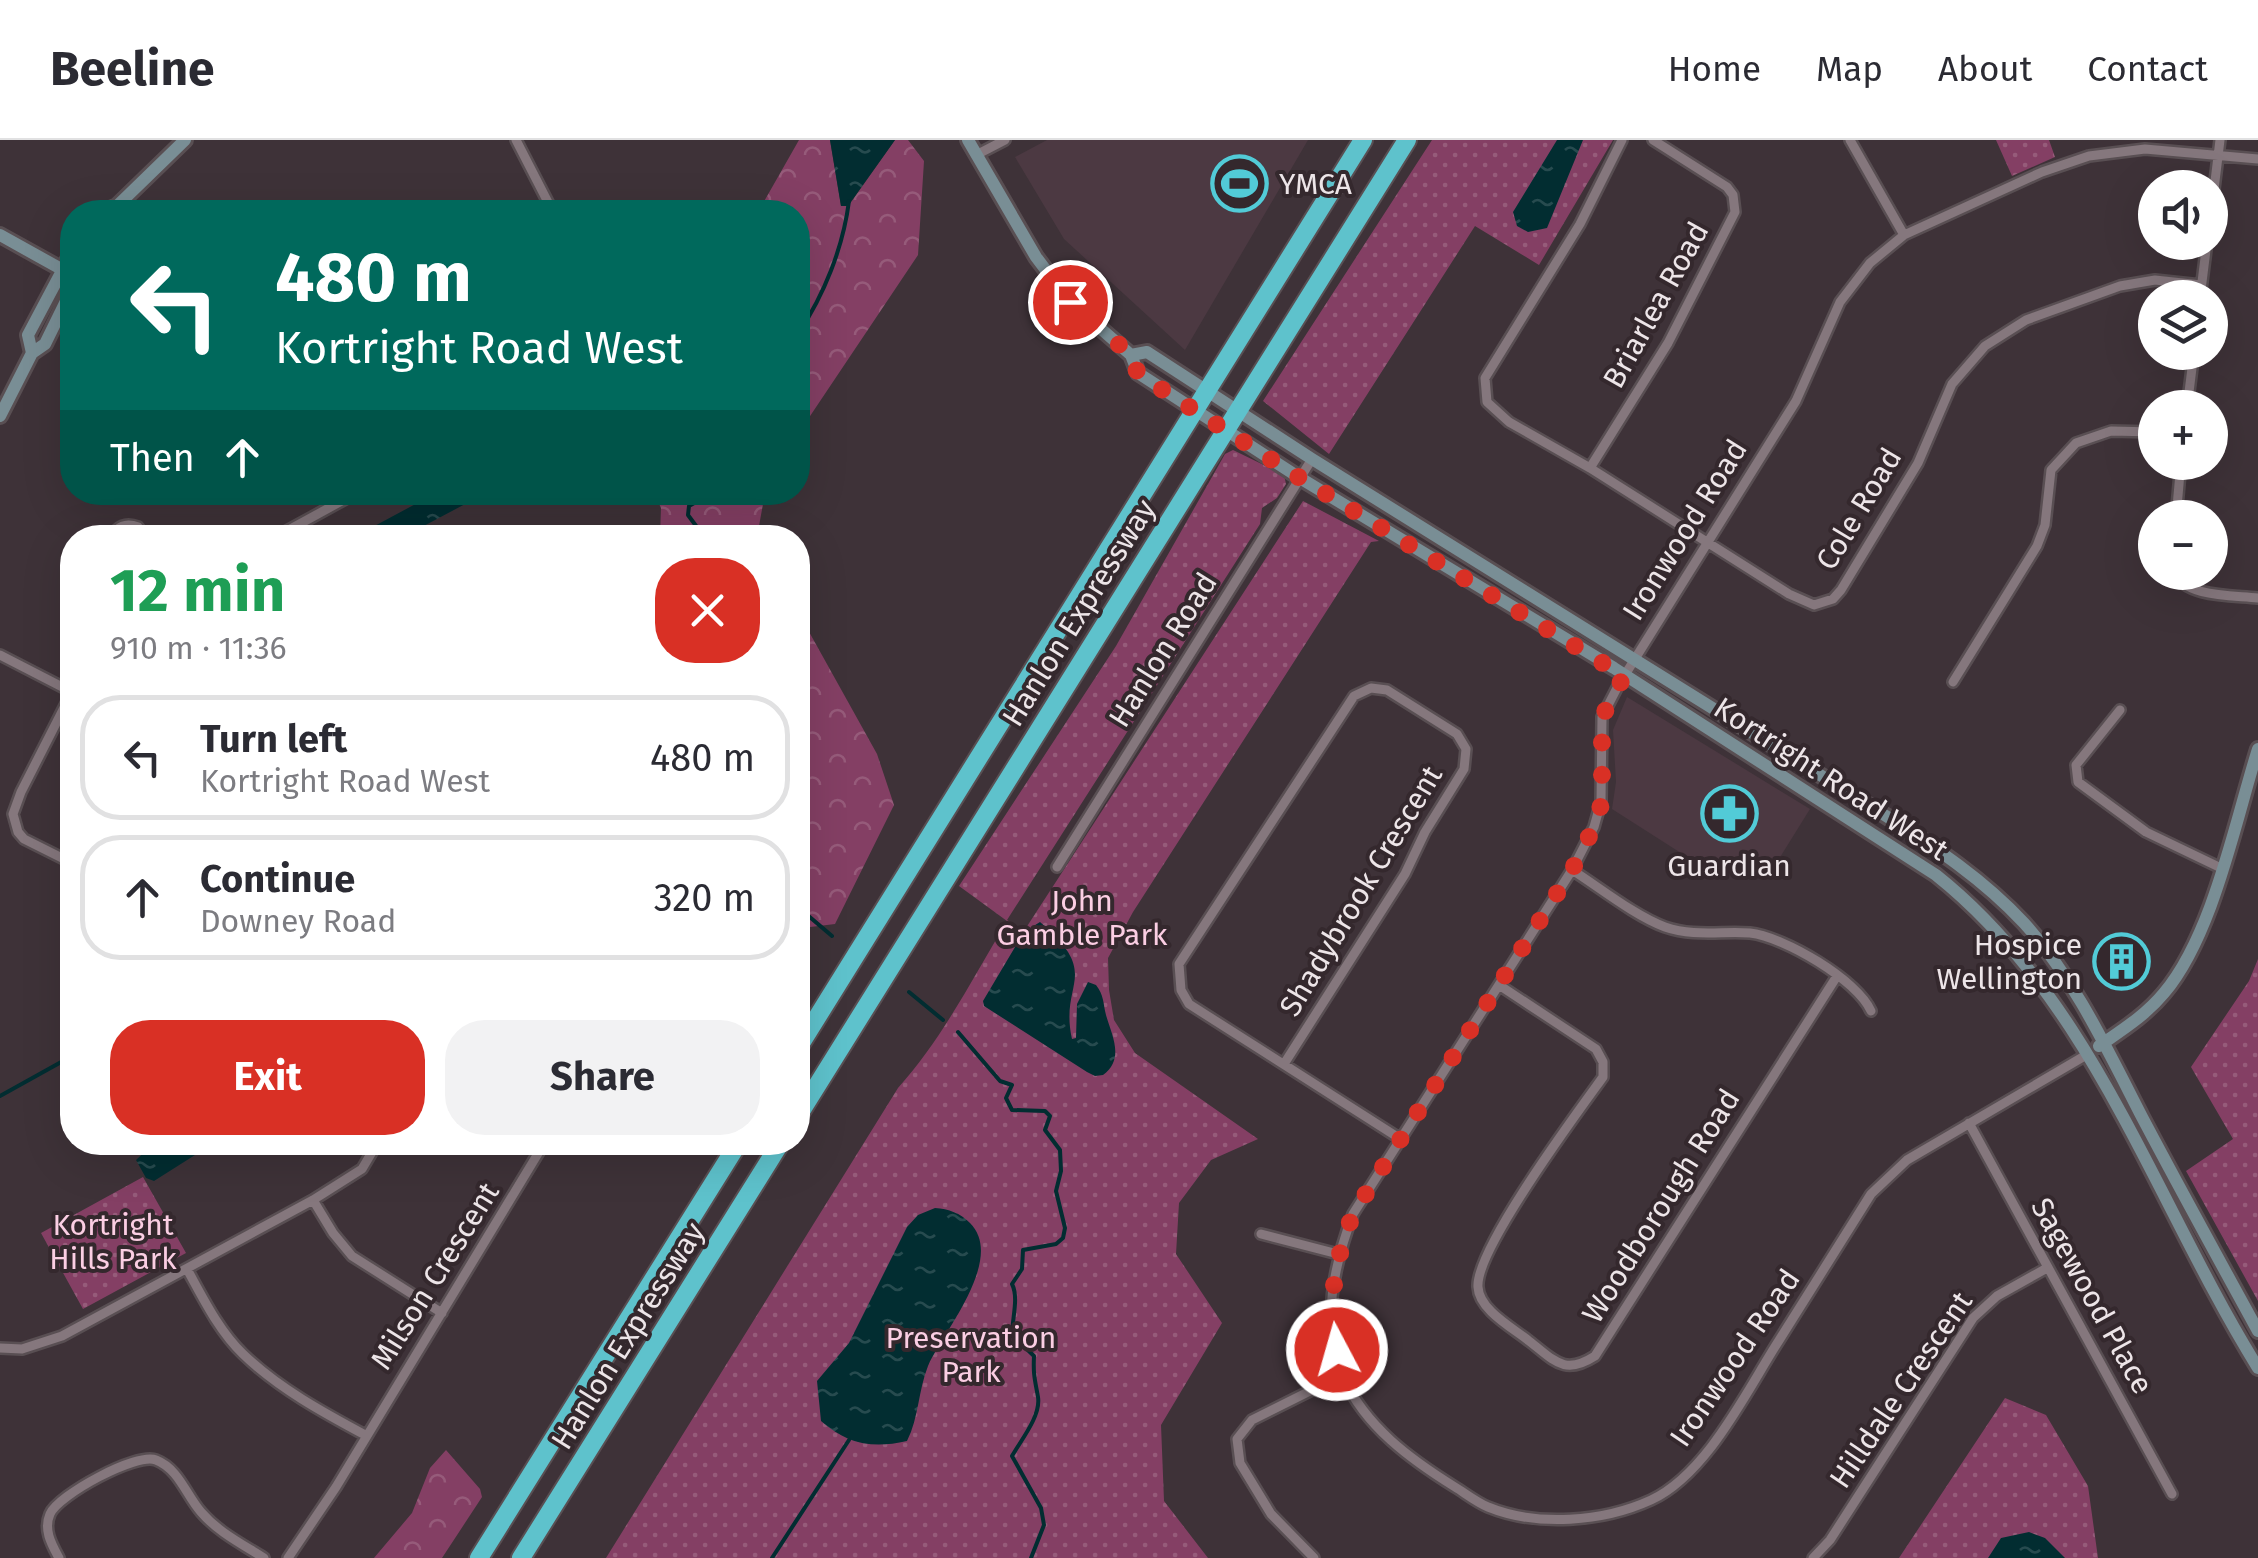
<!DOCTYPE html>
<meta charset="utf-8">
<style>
body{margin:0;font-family:"Fira Sans",sans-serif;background:#f2f2f3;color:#2b2b33;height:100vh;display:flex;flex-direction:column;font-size:38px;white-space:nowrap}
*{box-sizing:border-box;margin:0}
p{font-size:32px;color:#7c7c81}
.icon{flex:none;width:55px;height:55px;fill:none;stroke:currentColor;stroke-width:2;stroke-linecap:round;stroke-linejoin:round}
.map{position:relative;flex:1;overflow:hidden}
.panel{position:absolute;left:60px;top:385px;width:750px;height:630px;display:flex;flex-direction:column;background:#fff;border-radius:40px;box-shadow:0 10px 40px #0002}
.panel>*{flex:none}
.banner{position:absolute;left:60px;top:60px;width:750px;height:305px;border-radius:40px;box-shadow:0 10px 40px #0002;background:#00695c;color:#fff;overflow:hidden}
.tools{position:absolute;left:2138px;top:30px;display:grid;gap:20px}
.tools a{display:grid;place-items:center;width:90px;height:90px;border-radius:50%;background:#fff;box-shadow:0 10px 40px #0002;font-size:50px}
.pin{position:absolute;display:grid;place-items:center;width:85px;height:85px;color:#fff;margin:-42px;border:5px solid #fff;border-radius:50%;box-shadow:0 2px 10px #0007}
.me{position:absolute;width:110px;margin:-55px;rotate:354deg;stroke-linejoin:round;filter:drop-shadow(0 0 8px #0008)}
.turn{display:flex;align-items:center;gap:35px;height:210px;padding:0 50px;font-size:45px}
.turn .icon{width:130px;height:130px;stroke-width:2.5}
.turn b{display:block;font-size:70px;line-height:85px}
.then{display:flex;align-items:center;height:95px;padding:0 50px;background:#0003;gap:20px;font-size:38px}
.round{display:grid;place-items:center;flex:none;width:105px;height:105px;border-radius:40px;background:#f2f2f3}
.summary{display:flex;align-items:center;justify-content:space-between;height:170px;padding:0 50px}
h1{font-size:60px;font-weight:700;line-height:75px;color:#1e9e55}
.action{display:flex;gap:20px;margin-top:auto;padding:20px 50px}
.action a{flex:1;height:115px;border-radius:40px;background:#d93025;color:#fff;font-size:40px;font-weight:700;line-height:115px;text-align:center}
.action a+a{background:#f2f2f3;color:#2b2b33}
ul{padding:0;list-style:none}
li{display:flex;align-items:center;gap:30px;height:125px;margin:0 20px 15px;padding:0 30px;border:5px solid #e1e1e2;border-radius:40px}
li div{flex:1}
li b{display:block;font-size:38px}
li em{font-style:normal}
header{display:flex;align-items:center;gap:60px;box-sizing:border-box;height:140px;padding:0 50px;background:#fff;border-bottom:2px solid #e1e1e2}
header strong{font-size:48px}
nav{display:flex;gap:55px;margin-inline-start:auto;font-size:35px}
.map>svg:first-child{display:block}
.built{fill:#4c3942}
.forest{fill:url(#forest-crowns)}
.park{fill:url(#park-dots)}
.water{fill:url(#water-ripples)}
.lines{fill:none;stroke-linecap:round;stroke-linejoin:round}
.stream{stroke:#022d31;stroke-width:4}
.street-casing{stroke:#594f53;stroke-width:14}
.secondary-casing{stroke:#594f53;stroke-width:18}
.highway-casing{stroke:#594f53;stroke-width:22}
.street{stroke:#85777d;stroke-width:9}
.secondary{stroke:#798e95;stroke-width:12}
.highway{stroke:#5ec2cc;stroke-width:18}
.route{stroke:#d93025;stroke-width:18;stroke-dasharray:0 32.4}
.labels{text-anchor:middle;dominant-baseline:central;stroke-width:8;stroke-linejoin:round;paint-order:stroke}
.poi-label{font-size:30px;fill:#ede5e8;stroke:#34282d;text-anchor:start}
.street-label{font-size:30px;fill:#ede5e8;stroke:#34282d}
.park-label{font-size:30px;fill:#fbcee3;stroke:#34282d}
</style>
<header>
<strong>Beeline</strong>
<nav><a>Home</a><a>Map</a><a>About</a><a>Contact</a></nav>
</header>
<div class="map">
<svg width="2258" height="1418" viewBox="0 0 2258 1418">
<defs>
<pattern id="forest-crowns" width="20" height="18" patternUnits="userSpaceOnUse" patternTransform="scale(2.5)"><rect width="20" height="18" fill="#843f64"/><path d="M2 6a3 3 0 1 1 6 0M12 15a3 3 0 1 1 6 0" fill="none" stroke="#965b7a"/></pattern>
<pattern id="park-dots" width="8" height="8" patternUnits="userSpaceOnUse" patternTransform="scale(2.5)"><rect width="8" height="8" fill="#843f64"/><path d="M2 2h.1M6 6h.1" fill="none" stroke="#965b7a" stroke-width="1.8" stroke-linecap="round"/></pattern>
<pattern id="water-ripples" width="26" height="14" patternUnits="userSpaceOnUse" patternTransform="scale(2.5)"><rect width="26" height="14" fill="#022d31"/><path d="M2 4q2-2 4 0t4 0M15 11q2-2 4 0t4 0" fill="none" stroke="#274b4f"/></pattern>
</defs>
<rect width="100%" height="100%" fill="#3e3238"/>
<!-- built -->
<path class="built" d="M1047 0H1308L1185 210 1064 99 1015 17Z
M1627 557 1810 669 1777 722H1695L1612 669 1616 642 1613 590Z"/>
<!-- forest -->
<path class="forest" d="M799 0H830L841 66 849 65 895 0H908L924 21 918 115 798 294V72H758Z
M654 353H765L757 397H660L661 368Z
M798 472 877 614 894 665 835 784 802 788 798 785Z
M446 1310 480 1349 482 1357 442 1418H374L412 1373 430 1328Z"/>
<!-- park -->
<path class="park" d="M1432 0H1613L1539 125 1475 86 1329 314 1263 261Z
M1996 0H2049L2055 17 2012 36Z
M1233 310 1284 335 1286 344 1277 358 1262 368 1260 384 1007 780 1024 791 1303 361 1379 401 1371 402 1133 772 1108 818 1109 850 1114 880 1135 913 1258 999 1211 1020 1179 1063 1176 1114 1222 1183 1161 1285 1164 1361 1208 1418H606L898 948C942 899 973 838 1007 781L959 746 1116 506 1225 314Z
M2258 819V1161L2186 1031 2233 999 2191 927 2249 841Z
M143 1037 186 1113 83 1169 41 1093Z
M2005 1258 2046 1275 2088 1346 2098 1418H1899Z"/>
<!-- water -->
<path class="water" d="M830 0H895L848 66H841Z
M1557 0H1583L1547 88 1528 92 1517 86 1513 72Z
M436 353H486L403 397H354Z
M1040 782C1103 836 1059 841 1072 899L1076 898 1077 864 1088 842 1096 845C1104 855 1103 863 1106 875 1112 896 1125 919 1103 935L1095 936 1087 932 984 866 983 861 1024 792Z
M154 1003V1002L214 1003 154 1041 146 1038 136 1020Z
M935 1068C949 1069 960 1073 970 1083 1006 1119 943 1192 928 1226 918 1251 919 1277 907 1301 872 1309 847 1304 821 1281L817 1241 849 1203 907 1087 918 1075Z
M2029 1392 2045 1398 2065 1418H1988L2001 1398Z"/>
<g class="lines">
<!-- stream -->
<path class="stream" d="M798 194C824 155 843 108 849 61
M705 352 703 358 689 366 688 375 705 398
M798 767 832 796
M909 852 943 880
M958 892 1000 941 1012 945 1006 958 1012 970 1045 971 1050 976 1045 990 1060 1010 1061 1031 1056 1051 1065 1088 1063 1098 1056 1104 1023 1110 1022 1129 1012 1144C1019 1158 1012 1179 1012 1195L1034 1216C1033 1235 1035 1240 1038 1257 1041 1276 1021 1300 1012 1316L1041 1368 1044 1385 1031 1418
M0 956 72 916
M772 1418 849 1300"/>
<defs>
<path id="street" d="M516 0 553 72
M1622 0 1580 84 1485 238 1487 262 1509 282 1590 328 1789 454 1814 465 1833 459 1841 450 1918 323 1952 244 1985 206 2026 180 2120 146 2155 140 2201 145
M1850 0 1904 95
M978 14 1005 0
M2210 82 2220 0
M2200 158 2207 102
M2187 268 2194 212
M1590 328 1668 203 1735 72 1733 55 1727 47 1653 0
M2176 378 2181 322
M111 398C117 386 126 382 138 387L146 398
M274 398 358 352
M2174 432C2186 458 2233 455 2258 458
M0 515 72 552
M1953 542 2037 406 2045 385 2051 330 2076 303 2111 291 2155 292
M72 552 21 652 13 674 18 692 24 699 72 723
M2120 570 2076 625 2078 642 2146 692 2221 728
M1057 727 1312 319
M1572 730C1599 747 1635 776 1665 787 1694 797 1721 791 1750 793 1785 797 1857 840 1871 871
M1499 845 1596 909 1603 922V937C1577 973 1475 1110 1478 1147 1479 1170 1513 1188 1529 1201 1554 1220 1564 1236 1595 1216L1837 836
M2088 914 1907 1020 1871 1054C1840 1103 1809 1153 1778 1202 1746 1252 1707 1334 1651 1360 1603 1382 1537 1387 1488 1367 1476 1362 1465 1353 1455 1347 1410 1319 1366 1287 1343 1237 1320 1185 1334 1125 1353 1074L1572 730 1594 687 1601 662 1602 577 1618 546 1796 261 1840 162 1870 123 1904 95 2042 32 2089 16 2145 9 2258 19
M1284 924 1405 734 1425 692 1464 629 1466 609 1457 594 1387 550 1371 548 1354 556 1179 824 1181 850 1189 864 1399 998
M1969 983 2172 1354
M313 1060 333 1093 352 1116 442 1173
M1261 1094 1338 1114
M187 1129C203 1158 219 1191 243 1214 278 1248 324 1273 367 1296
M0 1208 22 1209 62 1196 313 1060 362 1029 378 1002
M59 1418C52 1405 43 1390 50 1374 58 1355 137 1312 156 1320 179 1329 186 1355 201 1372 218 1392 242 1404 264 1418
M288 1418 336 1347 545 1002
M1314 1418 1271 1374 1240 1323 1237 1299 1252 1280 1342 1235
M1813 1418 1830 1400 1973 1178 1997 1156 2047 1128"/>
<path id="secondary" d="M968 0 1036 117 1070 162 1131 215 1138 233 1300 338 1614 528 1936 735C2093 860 2155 1062 2258 1228
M102 72 117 66 185 0
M0 95 72 135
M32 213 28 195 72 112
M1131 215 1147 212 1312 319 1886 676C1936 708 1983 739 2024 783 2074 838 2108 911 2142 977 2180 1049 2219 1120 2258 1191
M0 276 32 213 45 204 72 149
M2099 906C2122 890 2146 875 2164 853 2213 795 2235 682 2258 609"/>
<path id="highway" d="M798 908 1363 0
M798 976 1407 0
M479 1418 739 1002
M521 1418 781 1002"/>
</defs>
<!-- street casing -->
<use href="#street" class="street-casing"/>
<!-- secondary casing -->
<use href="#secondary" class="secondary-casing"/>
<!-- highway casing -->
<use href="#highway" class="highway-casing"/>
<!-- street -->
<use href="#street" class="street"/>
<!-- secondary -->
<use href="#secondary" class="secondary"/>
<!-- highway -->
<use href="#highway" class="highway"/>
</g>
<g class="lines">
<!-- route -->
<path class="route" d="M1070 162 1131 215 1138 234 1300 338 1624 536 1602 577V662L1594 687 1572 730 1353 1074C1335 1121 1327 1161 1337 1210"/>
</g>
<!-- icons -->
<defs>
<symbol id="stadium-ring" viewBox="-11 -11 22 22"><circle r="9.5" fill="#34282d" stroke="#52cbd7" stroke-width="1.5"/><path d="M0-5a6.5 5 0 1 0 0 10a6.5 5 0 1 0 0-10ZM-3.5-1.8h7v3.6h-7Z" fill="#52cbd7"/></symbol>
<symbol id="pharmacy-ring" viewBox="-11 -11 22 22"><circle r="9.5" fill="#34282d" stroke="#52cbd7" stroke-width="1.5"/><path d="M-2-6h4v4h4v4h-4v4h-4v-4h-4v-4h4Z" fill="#52cbd7"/></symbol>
<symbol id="building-ring" viewBox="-11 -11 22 22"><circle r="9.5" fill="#34282d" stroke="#52cbd7" stroke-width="1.5"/><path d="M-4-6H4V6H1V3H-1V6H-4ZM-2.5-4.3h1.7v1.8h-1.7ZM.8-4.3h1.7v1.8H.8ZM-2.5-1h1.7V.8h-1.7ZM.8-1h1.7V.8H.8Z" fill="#52cbd7"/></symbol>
</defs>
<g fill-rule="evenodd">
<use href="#stadium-ring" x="1208" y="12" width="63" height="63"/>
<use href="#pharmacy-ring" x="1698" y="642" width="63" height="63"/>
<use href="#building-ring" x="2090" y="790" width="63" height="63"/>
</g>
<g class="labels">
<!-- poi labels -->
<g class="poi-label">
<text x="1279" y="44">YMCA</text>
<text x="1729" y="726" text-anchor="middle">Guardian</text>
<text x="2082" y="805" text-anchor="end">Hospice<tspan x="2082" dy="34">Wellington</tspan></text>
</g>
<!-- street labels -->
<g class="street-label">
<text transform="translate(1656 165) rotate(-61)">Briarlea Road</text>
<text transform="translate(1859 369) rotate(-59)">Cole Road</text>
<text transform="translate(1685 390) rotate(-58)">Ironwood Road</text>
<text transform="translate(1079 473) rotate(-58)">Hanlon Expressway</text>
<text transform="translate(1163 510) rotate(-58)">Hanlon Road</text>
<text transform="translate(1831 639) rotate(33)">Kortright Road West</text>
<text transform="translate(1361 751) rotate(-59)">Shadybrook Crescent</text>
<text transform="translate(1661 1066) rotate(-58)">Woodborough Road</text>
<text transform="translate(435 1136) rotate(-58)">Milson Crescent</text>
<text transform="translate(2092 1156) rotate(61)">Sagewood Place</text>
<text transform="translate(628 1196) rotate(-58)">Hanlon Expressway</text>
<text transform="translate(1735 1218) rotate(-56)">Ironwood Road</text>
<text transform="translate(1901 1250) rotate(-56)">Hilldale Crescent</text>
</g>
<!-- park labels -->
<g class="park-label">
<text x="1082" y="761">John<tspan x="1082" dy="34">Gamble Park</tspan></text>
<text x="113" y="1085">Kortright<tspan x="113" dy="34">Hills Park</tspan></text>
<text x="971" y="1198">Preservation<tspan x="971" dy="34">Park</tspan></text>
</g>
</g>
</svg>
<div class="tools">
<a><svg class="icon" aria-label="sound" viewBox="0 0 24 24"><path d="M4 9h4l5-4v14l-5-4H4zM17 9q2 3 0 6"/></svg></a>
<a><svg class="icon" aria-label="layers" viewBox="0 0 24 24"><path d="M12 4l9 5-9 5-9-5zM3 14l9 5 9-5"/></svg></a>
<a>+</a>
<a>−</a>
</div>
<div class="pin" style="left:1070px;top:162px;background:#d93025"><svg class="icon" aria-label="arrive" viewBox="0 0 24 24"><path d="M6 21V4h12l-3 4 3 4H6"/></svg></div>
<svg class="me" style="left:1337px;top:1210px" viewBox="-20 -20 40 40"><circle r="17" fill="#d93025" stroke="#fff" stroke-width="3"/><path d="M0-11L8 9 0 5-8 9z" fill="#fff"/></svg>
<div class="banner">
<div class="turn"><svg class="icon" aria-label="left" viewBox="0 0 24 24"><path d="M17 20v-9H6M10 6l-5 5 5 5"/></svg><div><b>480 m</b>Kortright Road West</div></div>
<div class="then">Then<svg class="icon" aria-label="ahead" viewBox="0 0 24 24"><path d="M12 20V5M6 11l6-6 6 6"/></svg></div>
</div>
<section class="panel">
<div class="summary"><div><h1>12 min</h1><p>910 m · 11:36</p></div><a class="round" style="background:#d93025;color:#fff"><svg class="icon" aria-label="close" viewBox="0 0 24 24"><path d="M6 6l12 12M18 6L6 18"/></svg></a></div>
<ul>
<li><svg class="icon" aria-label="left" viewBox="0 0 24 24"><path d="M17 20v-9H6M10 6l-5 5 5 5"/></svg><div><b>Turn left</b><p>Kortright Road West</p></div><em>480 m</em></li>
<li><svg class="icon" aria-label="ahead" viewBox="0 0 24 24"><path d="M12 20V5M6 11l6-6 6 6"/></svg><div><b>Continue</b><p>Downey Road</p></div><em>320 m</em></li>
</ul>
<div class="action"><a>Exit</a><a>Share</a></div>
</section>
</div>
